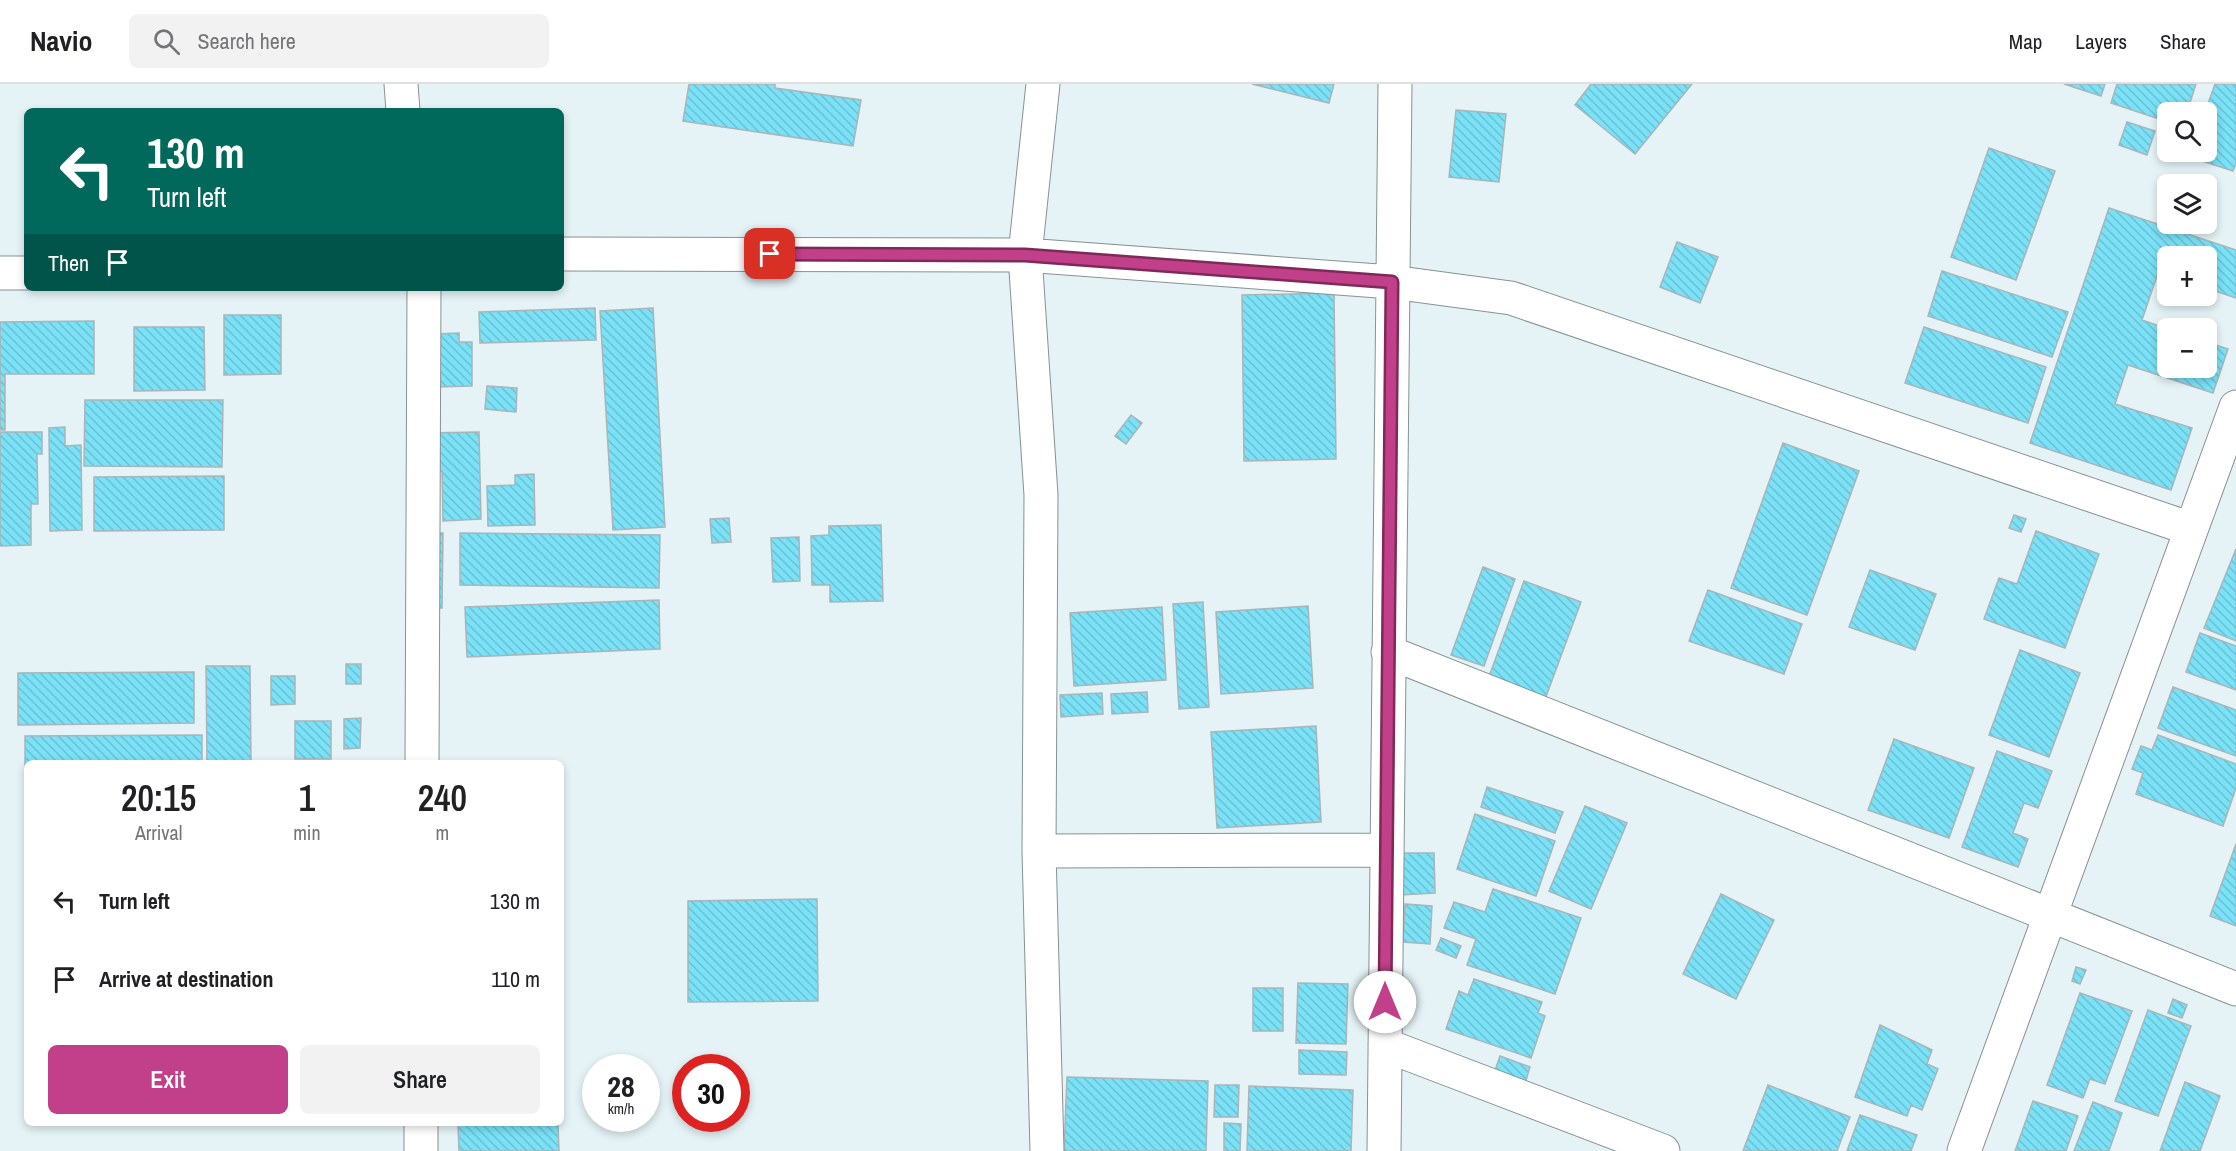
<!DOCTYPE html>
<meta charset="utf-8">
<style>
body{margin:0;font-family:"Archivo Narrow",sans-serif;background:#f2f2f2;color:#202124;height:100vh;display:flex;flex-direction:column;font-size:22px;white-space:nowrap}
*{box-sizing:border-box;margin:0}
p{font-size:20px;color:#757577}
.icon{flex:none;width:33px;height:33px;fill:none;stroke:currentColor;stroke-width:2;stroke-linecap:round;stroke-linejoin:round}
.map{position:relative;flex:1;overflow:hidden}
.drawer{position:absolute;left:24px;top:676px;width:540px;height:366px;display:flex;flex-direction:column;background:#fff;border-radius:9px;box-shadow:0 3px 9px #0003}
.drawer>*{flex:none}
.banner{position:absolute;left:24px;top:24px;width:540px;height:183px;border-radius:9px;box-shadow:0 3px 9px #0003;background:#00695c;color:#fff;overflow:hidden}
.buttons{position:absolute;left:2157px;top:18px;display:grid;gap:12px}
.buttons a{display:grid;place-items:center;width:60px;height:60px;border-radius:9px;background:#fff;box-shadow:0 3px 9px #0003;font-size:30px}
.speed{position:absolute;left:582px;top:970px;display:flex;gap:12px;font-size:30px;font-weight:700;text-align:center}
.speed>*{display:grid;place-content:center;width:78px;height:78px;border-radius:50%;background:#fff;box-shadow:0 3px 9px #0003;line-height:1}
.speed small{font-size:15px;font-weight:400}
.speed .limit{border:9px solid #d22;background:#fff;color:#111}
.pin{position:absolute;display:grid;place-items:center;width:51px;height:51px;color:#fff;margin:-26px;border-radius:12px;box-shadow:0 3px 9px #0006}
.me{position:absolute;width:66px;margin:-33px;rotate:0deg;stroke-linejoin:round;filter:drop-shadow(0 0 4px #0008)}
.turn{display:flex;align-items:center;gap:21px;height:126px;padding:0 24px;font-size:27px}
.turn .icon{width:78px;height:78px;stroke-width:2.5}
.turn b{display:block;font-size:42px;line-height:51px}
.then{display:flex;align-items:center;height:57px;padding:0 24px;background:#0003;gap:12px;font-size:22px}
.eta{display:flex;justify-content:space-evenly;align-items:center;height:102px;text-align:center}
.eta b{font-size:36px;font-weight:600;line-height:42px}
.action{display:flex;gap:12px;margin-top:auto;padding:12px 24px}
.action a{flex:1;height:69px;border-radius:9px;background:#c24089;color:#fff;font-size:24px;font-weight:600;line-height:69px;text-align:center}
.action a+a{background:#f2f2f2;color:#202124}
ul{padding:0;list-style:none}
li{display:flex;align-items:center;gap:18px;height:78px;padding:0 24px}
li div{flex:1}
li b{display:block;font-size:22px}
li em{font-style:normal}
header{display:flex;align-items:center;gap:36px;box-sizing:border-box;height:84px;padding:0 30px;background:#fff;border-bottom:2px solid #e0e0e0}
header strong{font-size:28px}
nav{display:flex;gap:33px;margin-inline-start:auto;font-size:21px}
.search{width:420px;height:54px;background:#f2f2f2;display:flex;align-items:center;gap:15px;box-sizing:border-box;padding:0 21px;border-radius:9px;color:#757577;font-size:22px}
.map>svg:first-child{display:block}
.building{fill:url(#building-back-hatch);stroke:#a9b5b8;stroke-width:1.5}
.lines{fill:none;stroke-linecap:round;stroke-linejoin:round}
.minor-casing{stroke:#869294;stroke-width:35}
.minor{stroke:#fff;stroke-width:33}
.route-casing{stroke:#7e2a59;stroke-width:15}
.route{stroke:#c24089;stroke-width:10}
</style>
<header>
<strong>Navio</strong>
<div class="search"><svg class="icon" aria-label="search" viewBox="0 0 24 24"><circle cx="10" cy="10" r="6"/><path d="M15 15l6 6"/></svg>Search here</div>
<nav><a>Map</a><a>Layers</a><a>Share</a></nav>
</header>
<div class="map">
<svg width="2236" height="1067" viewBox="0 0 2236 1067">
<defs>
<pattern id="building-back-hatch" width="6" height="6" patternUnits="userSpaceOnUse" patternTransform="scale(1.5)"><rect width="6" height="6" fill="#7ae1f6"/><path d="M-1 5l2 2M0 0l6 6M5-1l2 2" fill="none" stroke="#69c1d3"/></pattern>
</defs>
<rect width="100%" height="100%" fill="#e5f3f6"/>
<!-- building -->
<path class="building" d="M689 0H775V4L861 16 853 62 683 37Z
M1252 0H1334L1329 19Z
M1591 0H1692L1635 70 1575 21Z
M2064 0H2105L2101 12Z
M2117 0H2196L2187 28H2168V38L2111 19Z
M2215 0H2236V79L2233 87 2190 73 2192 68H2206L2205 28Z
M1456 26 1506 30 1499 98 1449 93Z
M2127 38 2155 47 2147 71 2119 61Z
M1989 64 2055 87 2016 196 1951 173Z
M2109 124 2236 166V214L2206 204V172H2168V192L2158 189 2142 236 2168 245V284H2206V258L2228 265 2213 309 2128 281 2115 320 2192 344 2171 406 2030 359Z
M1677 158 1718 173 1700 219 1660 203Z
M1942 187 2068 228 2052 273 1928 232Z
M1334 209 1336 375 1244 377 1242 211Z
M595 224 596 256 480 259 479 228Z
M653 224 665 443 613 446 600 227Z
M224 231H281V290L224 291Z
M94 237V290H5V346H0V238Z
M134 243H204L205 306 134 307Z
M1924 243 2046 283 2028 339 1905 299Z
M459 249V258H472V302L437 303 435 250Z
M487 302 517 304 516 328 485 325Z
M85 316H223L222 383 84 382Z
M1131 331 1142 339 1126 360 1115 352Z
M65 343V362L81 361 82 446 50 447 49 344Z
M0 348H42V370H37L38 420H31V461L0 462Z
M479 348 481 435 443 437 442 387H427L425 349Z
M1783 359 1859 387 1807 531 1731 504Z
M534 390 535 441 488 442 487 402 515 401V391Z
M224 392V446L94 447V393Z
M2014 431 2026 435 2021 448 2009 444Z
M729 434 731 458 712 459 710 435Z
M881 441 883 517 830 518V501H812L811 452 829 451V442Z
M2036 447 2099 470 2065 564 1984 535 1999 494 2017 500Z
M432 449H443L442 524H432Z
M460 449 660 451 659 504 460 501Z
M799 453 800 497 773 498 771 454Z
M2236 465V557L2204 544Z
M1483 483 1515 495 1484 582 1451 571Z
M1870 486 1936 510 1915 566 1849 543Z
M1524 497 1581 518 1544 618 1487 598Z
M1708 506 1802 540 1784 590 1689 557Z
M659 516 660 565 467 573 465 523Z
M1203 518 1209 623 1179 625 1173 520Z
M1308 522 1313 604 1221 610 1216 528Z
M1162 523 1166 596 1074 602 1070 529Z
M2200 549 2236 562V606L2186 588Z
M2020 566 2080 589 2049 673 1989 651Z
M346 580H361V600H346Z
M206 582H250L251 680H207Z
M194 588V639L18 641V589Z
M271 592H295V620L271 621Z
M2173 603 2236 626V672L2158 644Z
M1147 608 1148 628 1112 630 1111 610Z
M1102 609 1103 630 1061 633 1060 611Z
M361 634 360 664 344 665V635Z
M295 637H331V675H295Z
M1316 642 1321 738 1217 744 1211 648Z
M202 651V680H27V707H25V652Z
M2158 651 2236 680V704L2223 742 2136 710 2143 689 2132 685 2141 662 2152 666Z
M1894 655 1974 684 1949 754 1868 726Z
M1997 667 2052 687 2038 724 2024 719 2013 749 2028 755 2018 783 1962 763Z
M1487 703 1563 728 1555 749 1481 723Z
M1585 722 1627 739 1591 825 1549 807Z
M1475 730 1555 757 1536 812 1457 785Z
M2236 760V842L2210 832Z
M1398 769H1434L1435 809 1400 811Z
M1493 805 1581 834 1555 910 1467 881 1476 855 1444 844 1454 818 1485 828Z
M1721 810 1774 836 1736 915 1683 890Z
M817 815 818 917 688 918V817Z
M1405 820 1432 822 1430 860 1403 858Z
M1441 854 1461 862 1456 874 1436 866Z
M2076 883 2086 886 2080 900 2072 897Z
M1474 895 1542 918 1538 929 1545 932 1531 974 1446 945 1459 907 1468 911Z
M1298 899 1348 900 1346 960 1296 959Z
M1253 904H1283V947H1253Z
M2080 909 2132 927 2105 1000 2090 995 2083 1014 2047 1001Z
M2173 915 2187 921 2182 934 2168 929Z
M2148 926 2191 942 2158 1032 2115 1017Z
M1880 941 1932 966 1927 980 1938 985 1922 1026 1911 1021 1907 1032 1855 1013Z
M1299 966 1347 968 1346 991 1299 990Z
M1500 972 1530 983 1523 1006 1492 995Z
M1067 993 1208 997 1206 1067H1064Z
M2185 998 2220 1012 2200 1067H2160Z
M1215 1001H1239L1238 1033H1214Z
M1768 1001 1850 1033 1837 1067H1743Z
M1249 1002 1353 1006 1351 1067H1247Z
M2033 1017 2078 1032 2066 1067H2015Z
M2093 1018 2122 1029 2109 1067H2074Z
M1860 1031 1917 1051 1911 1067H1847Z
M1224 1039 1241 1040 1240 1067H1224Z
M458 1040H558L559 1067H459Z"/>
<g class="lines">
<defs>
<path id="minor" d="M401 0 403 27
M1043 0 1025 171 1041 411 1039 767 1047 1067
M561 170 1025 171 1392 198 1511 214 2191 445
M0 189H27
M1388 568 2236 905
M422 680 424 204
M1039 767 1386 766
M1385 961 1663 1067
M421 1067V1040
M1384 1067 1395 0
M1964 1067 2236 323"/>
</defs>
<!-- minor casing -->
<use href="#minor" class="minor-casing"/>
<!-- minor -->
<use href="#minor" class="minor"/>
</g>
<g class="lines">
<defs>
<path id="route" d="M770 170 1025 171 1392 198 1385 918"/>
</defs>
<!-- route casing -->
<use href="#route" class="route-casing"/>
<!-- route -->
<use href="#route" class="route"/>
</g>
</svg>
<div class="buttons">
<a><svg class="icon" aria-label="search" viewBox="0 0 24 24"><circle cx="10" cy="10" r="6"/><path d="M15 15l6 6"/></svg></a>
<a><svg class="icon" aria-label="layers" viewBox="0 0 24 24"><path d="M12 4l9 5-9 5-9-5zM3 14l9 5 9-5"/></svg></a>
<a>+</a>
<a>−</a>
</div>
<div class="speed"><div>28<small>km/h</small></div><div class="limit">30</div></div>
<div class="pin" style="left:770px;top:170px;background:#d93025"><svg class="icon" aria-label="arrive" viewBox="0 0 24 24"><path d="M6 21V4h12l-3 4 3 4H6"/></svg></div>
<svg class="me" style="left:1385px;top:918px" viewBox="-20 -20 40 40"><circle r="19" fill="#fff"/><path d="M0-13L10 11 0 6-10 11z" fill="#c24089"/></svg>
<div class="banner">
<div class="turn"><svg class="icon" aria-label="left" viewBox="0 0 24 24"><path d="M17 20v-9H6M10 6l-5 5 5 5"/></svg><div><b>130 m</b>Turn left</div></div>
<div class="then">Then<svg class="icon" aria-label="arrive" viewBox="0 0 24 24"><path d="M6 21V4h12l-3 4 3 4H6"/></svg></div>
</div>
<section class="drawer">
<div class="eta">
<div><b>20:15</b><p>Arrival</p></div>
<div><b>1</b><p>min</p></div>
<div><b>240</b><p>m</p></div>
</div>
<ul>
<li><svg class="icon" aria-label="left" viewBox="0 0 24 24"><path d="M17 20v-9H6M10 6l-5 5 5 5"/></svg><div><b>Turn left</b></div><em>130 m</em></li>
<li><svg class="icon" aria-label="arrive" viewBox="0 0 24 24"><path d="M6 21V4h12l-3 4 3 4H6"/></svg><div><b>Arrive at destination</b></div><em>110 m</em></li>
</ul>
<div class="action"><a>Exit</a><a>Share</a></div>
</section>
</div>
